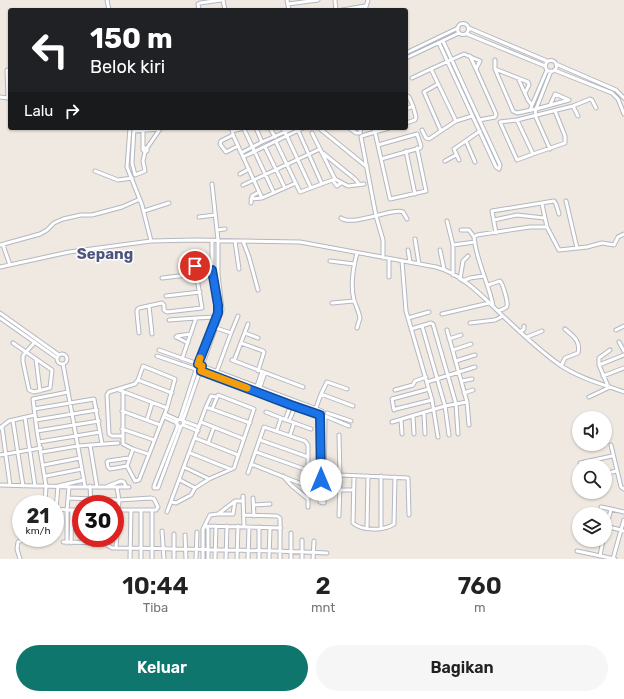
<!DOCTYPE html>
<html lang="id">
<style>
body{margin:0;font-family:Rubik,sans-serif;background:#f6f6f6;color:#222;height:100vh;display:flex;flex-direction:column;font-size:15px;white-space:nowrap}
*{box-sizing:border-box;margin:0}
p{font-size:13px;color:#767676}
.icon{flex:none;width:22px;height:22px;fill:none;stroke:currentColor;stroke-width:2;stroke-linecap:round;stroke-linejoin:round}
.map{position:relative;height:559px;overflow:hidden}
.drawer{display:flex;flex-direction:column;background:#fff;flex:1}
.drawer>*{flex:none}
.guide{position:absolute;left:8px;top:8px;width:400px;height:122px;border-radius:4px;box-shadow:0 1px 3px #0004;background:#202124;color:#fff;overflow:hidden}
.buttons{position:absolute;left:572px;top:411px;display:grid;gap:8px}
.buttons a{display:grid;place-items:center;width:40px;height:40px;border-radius:50%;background:#fff;box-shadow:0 1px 3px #0004;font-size:20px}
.speed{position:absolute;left:12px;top:495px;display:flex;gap:8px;font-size:20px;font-weight:700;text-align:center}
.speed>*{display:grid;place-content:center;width:52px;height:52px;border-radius:50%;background:#fff;box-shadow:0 1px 3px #0004;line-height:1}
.speed small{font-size:10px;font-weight:400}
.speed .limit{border:6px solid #d22;background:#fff;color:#111}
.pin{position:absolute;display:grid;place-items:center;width:34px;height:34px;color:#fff;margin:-17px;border:2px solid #fff;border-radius:50%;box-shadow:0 1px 4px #0007}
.me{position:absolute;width:44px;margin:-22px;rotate:0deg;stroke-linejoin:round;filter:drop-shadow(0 0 3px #0008)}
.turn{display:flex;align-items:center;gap:14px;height:84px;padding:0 16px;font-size:18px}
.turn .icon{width:52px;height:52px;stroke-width:2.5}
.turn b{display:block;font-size:28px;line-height:34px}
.then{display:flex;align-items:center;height:38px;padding:0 16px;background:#0003;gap:8px;font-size:15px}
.eta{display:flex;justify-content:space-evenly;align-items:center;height:68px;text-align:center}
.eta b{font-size:24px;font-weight:600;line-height:28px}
.cta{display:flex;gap:8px;margin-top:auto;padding:8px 16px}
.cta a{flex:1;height:46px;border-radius:24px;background:#0f766e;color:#fff;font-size:16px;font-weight:600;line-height:46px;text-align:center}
.cta a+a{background:#f6f6f6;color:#222}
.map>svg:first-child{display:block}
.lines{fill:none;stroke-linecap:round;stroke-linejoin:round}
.minor-casing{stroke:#b4b7c1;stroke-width:5}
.minor{stroke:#fff;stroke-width:3}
.route-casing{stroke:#114b97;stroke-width:10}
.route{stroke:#1a73e8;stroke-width:7}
.slow{stroke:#f59e0b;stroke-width:7}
.labels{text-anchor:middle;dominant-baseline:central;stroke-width:3;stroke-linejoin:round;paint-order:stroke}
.quarter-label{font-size:15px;font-weight:bold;fill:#4d5680;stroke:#fff}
</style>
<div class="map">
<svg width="624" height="559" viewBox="0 0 624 559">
<rect width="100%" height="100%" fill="#efe9e1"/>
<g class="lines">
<defs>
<path id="minor" d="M107 0 109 10
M223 0 225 10
M287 0 289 10
M335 0 336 10
M288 4 318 0
M199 10 198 4 200 3 221 0
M342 10 365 6
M365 10 368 0
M457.5 29a5.5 5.5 0 1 1 11 0a5.5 5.5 0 1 1-11 0Z
M469 28 547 61
M467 34 545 66
M439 43 496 167 499 169 500 165 443 41
M406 53 458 28
M470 56 476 69
M406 58 459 33
M495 60V69L528 82 529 85 525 93
M545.5 66a5.5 5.5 0 1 1 11 0a5.5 5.5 0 1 1-11 0Z
M556 64 616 90 624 98
M495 69 513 111 517 113 536 109 535 115 550 149
M7 70 8 98
M554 70 612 93 618 99 624 114
M412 78 431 69
M518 78 528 100 532 105
M438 84 424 92 441 131
M406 95 409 97 413 106
M0 97 8 98
M550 105 555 94 569 100
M573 106 578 116
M406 109 413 106 416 117 415 120 406 123
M536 109 551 71
M536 109 569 100
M530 110 547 70
M555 111 565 136V143L533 154 517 120 573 106 590 99 592 100 596 108
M517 120 500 122 517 160 533 154
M456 121 472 116
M130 128 127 167 142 205 151 241
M134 128 132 163 135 175 145 171 143 161 145 152
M143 128V150L145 152 147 151V148H144
M232 128 233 135 262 198
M256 128 262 142
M270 128 275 137
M283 128 311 188
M297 128 322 184
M319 128 367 167
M349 128 356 133H360L361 128
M374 128 375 132 362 136 361 137 376 216 383 240V258
M389 128 375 132 390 199 426 191 417 148
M244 129 274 193
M422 130 426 138 429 139 456 121 431 69 464 54 480 61 476 69 496 114 495 117 479 120
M134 131 160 129
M232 131 244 128
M312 133 335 179 348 186 364 184
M233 135 221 141 220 144 226 152 238 146
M466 141 475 162
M276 142 300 192 335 179
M378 145 417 134 421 146 420 148 381 159
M265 147 285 188
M147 148 160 129
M406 151 415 194
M241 153 262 142 294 128
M323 153 355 179 359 184
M243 157 303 128
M459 160 454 149 480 131
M445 161 456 155
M95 171 118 180 132 178
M240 174 249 169
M333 181 337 186 341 183
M243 185 320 149
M251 199 262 198 296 183
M566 201 577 248
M251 203 252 196 259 192
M542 204 547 227 559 250 587 247 602 243 614 245 618 237 624 234
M144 211 169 203
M199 217 215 215
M341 218C353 227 394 207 403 212L407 219
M494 220 517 215 544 218
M447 221 453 245V275
M217 230 225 229
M461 230H469L474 237
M496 233 492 211 554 201 556 204 559 214
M415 239 419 264
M235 241 239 269
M243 241 249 257 258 290
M0 245 40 234 47 230 54 223 63 219 81 215H92L122 207 140 199
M3 245 10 265
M453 245 475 242
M408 250 410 262
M440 250 444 269
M389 259V277
M330 261 354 264
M402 261 406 311 432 400 438 437
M0 267 69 252 151 241 194 240 300 242 436 267C463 274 485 299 504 317 522 334 540 351 560 365 579 378 602 384 624 392
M162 278 196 274 212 270
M460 279 463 261 468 256
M463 281 470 278 484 276
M488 285 500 281C503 284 508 302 507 306 506 309 500 310 498 311
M166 296 200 292
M332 303 354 301
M149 306 152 334
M493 306C489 283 476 261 474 237L477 235 530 227H547
M0 313 59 355
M442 314 489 303
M0 318 57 358
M408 318 429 312
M169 320 196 318
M470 323 495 320 503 316
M422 326 445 406 449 435
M216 328 231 333 217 371
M357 328 360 318C359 312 356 306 354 300 350 285 353 268 357 253
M411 329 431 323 433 324 456 404 458 434
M447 330 467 402 469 425
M616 330 624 326
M520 332 524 329V326
M139 333 137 313V310L139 308 162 303 164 305V310L167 312 202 308 195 266
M231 333 238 316
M245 333 258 338
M176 337 177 336 191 334
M176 337 188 343
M527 337 542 331
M449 339 461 335
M619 342 624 351
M13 343 26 352 35 342
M241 343 263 351 264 352 258 371
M159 350 198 364
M453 350 471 344
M26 352 52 370 50 388 34 392 29 390 23 362V356Z
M57 359a5 5 0 1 1 10 0a5 5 0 1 1-10 0Z
M157 356 195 369
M36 359 40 391
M182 359 196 318 216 317
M232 360 303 387
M234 361 248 324
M456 361 475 355
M63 364 74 425 99 421
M198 364 218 309 212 270V240
M599 365V358L610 350
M202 366 222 310 218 274V240L212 184
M202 366 322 411
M561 366 565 358 578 353C581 341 573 336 565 329
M201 371 291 405 320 415
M603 376 624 368
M138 380 172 393
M462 381 472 379
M427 382 475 367
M257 386 262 372
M608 386 599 365 624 355
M260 387 265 373
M429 389 392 399 394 410 396 409 432 400
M119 390 167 408 139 480 135 481 127 466 133 449 148 454
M395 390 413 385 415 381 426 377
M123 391V444L133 449
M464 393 473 390
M321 394 353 406
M589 397 610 387
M206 407 211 396 216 397
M316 408 321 394 327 382 347 389
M34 409 94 399 102 444
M122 411 160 425
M266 412 281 418 277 430
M327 413 351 421
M165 414 178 420
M424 414 425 434
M321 416 320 500V502L324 503 325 417
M325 416 349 426
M164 417 177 423
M413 417 414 434
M25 418 35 486H46L37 431 74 425 85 487
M281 418 311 429
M180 419 196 370
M176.5 423a3.5 3.5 0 1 1 7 0a3.5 3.5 0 1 1-7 0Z
M36 420 97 410
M147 420 152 403
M183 420 200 371
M285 420 291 405
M401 420 402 434
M13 421 23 486
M183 421 199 427
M289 421 295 407
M201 422 244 439
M392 422 445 406 467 402
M178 425 154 486V488H158L181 426
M183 425 198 431
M2 427 10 485
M0 428 9 421 35 415
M122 429 154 440
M37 431 33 399 68 392
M290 435 294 423
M339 435 340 477
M123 436H112L109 434 107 395 109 392 135 384 138 380 143 366 175 379 167 408
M195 438 238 455
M260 440 308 457
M39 442 100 432
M208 443 214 427
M90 445 97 487
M611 445 621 487 624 489
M42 452 78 446 118 443
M256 452 307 470
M190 453 230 469
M0 455 41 448
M580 463 612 456
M251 464 307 486
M44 465 80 458
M127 466 110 469 108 467 107 462 108 461 129 458
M184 467 209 479
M248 473 264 427 305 441 308 445V507
M605 474 616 471
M340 475 408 478 409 515
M46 476 82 469
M283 476 291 485 308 499
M354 476 353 523C362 531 384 531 394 524L395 477
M180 480 195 488 209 479 234 468 254 409 218 395 212 409
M324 480 340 481 339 516
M0 485 35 486
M90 486 91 504
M108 486 121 481 124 482 126 487
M117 488 119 500 116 548C187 549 256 550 327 553
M340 490H353
M243 496 244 526
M68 498 119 500 151 498 154 499 158 507 156 510H115
M253 498 254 516
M172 502 176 503 191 495 195 488
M45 504 46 486 69 487
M254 505 270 504
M601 507 611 509
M56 509 58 486 84 480
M56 509 67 510V543
M81 510H67L69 487H129
M167 512 206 407 250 423
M218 514H233L235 501
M244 515 277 516 280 518V559
M624 520 621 530 624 531
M206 526 281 528
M206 526 208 529V559
M605 526 621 530 613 559
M367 528 368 476
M381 528V476
M162 531 164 559
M605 533 611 509 624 512
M174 534V559
M185 535 186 559
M105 538 107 545 112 548H116
M63 542 106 543
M71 543 72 510
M577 551 615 559
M600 556 603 540
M20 559 17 549 18 542 28 538
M130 559 131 510
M141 559V510
M152 559V510
M196 559 197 532
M203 559V529L210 515 218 514 235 501H243
M215 559 216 526
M226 559 227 526
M237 559 238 526
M248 559 249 527
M259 559V527
M269 559 270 528
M291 559V533
M302 559V540
M313 559 314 541"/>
</defs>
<!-- minor casing -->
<use href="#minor" class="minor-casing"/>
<!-- minor -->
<use href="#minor" class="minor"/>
</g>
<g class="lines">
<defs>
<path id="route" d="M195 266 196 274 212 270 218 305V313L198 364 202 366 201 371 291 405 320 415 321 480"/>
</defs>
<!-- route casing -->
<use href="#route" class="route-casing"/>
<!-- route -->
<use href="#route" class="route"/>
<!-- slow -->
<path class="slow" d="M200 358 198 364 202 366 201 371 247 388"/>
</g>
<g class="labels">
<!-- quarter labels -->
<g class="quarter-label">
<text x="105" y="254">Sepang</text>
</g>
</g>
</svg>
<div class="buttons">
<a><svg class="icon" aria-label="sound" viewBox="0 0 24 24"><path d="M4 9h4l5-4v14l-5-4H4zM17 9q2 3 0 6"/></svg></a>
<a><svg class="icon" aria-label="search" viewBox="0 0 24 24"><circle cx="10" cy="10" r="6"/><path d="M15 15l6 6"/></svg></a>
<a><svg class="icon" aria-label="layers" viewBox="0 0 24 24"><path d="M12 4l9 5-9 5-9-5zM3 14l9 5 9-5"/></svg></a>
</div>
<div class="speed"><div>21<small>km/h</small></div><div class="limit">30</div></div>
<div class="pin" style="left:195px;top:266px;background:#d93025"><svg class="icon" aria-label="arrive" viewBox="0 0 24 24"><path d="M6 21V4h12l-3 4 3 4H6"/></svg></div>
<svg class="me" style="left:321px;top:480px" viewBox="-20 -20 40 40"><circle r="19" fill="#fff"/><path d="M0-13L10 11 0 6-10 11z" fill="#1a73e8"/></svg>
<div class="guide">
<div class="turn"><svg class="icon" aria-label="left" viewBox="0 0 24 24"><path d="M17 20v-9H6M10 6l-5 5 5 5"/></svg><div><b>150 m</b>Belok kiri</div></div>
<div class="then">Lalu<svg class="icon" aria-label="right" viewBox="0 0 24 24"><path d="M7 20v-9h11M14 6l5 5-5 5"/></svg></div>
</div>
</div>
<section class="drawer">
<div class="eta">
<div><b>10:44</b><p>Tiba</p></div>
<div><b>2</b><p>mnt</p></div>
<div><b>760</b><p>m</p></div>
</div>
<div class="cta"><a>Keluar</a><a>Bagikan</a></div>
</section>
